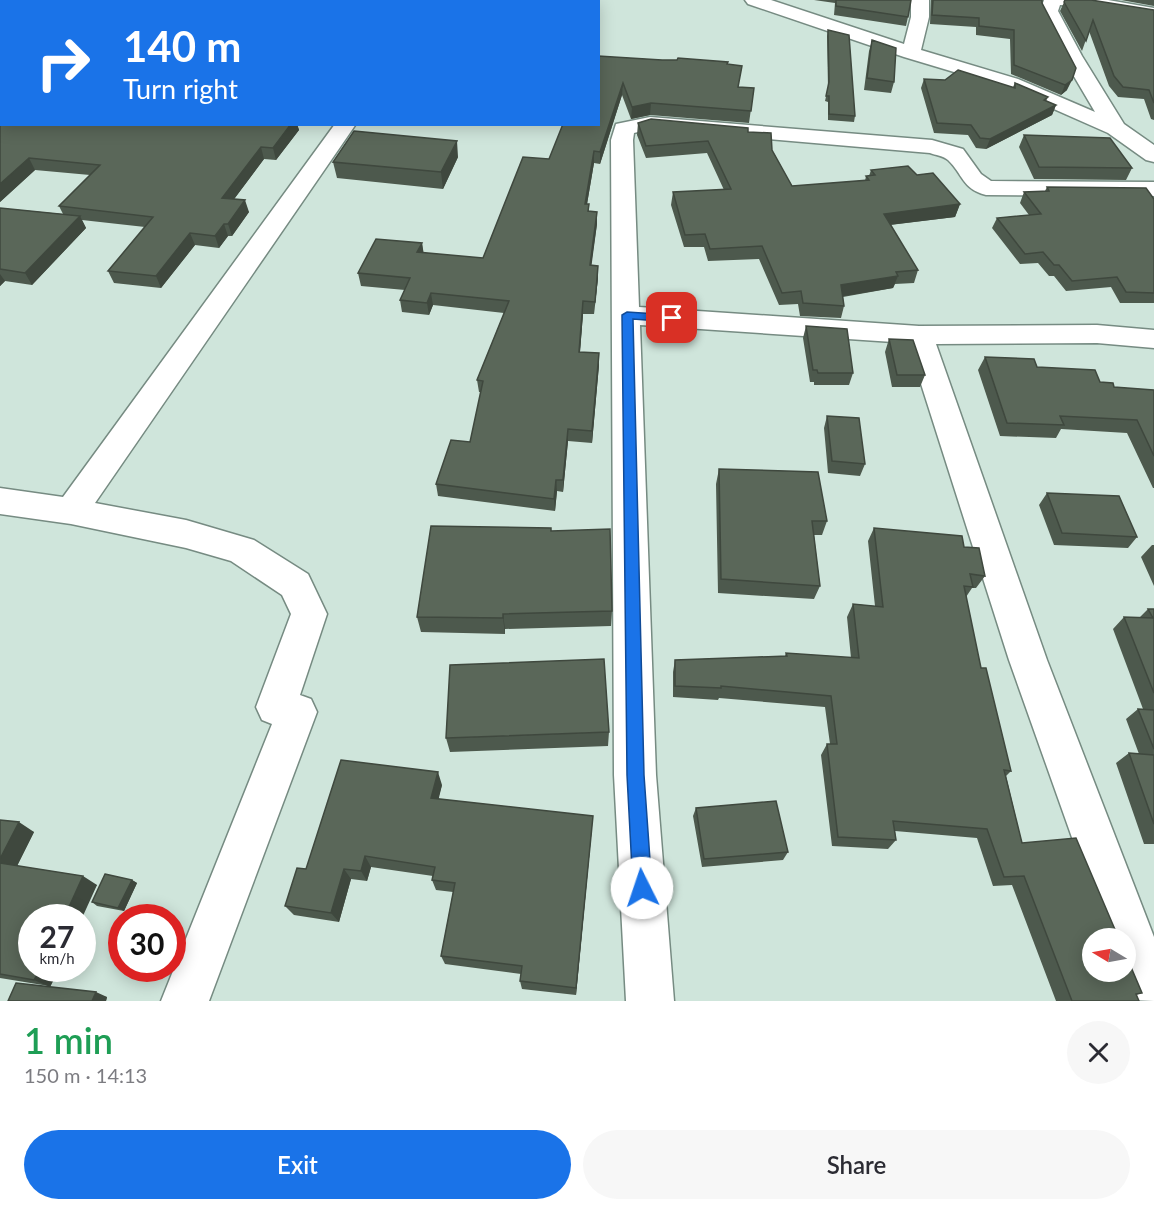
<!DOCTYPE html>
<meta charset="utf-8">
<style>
body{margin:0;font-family:Lato,sans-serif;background:#f7f7f7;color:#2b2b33;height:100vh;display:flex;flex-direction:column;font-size:22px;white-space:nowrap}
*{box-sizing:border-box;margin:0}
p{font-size:20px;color:#7c7c81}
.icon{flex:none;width:33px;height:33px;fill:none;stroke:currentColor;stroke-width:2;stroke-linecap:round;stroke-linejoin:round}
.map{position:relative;height:1001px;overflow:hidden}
.panel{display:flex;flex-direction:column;background:#fff;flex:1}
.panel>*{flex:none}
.banner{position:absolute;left:0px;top:0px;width:600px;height:126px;box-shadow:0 3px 15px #0003;background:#1a73e8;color:#fff;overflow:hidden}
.needle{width:39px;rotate:280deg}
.tools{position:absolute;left:1082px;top:928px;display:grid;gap:12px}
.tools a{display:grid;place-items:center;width:54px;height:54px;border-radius:50%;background:#fff;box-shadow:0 3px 15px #0003;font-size:30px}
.speed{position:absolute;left:18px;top:904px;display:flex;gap:12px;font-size:30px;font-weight:700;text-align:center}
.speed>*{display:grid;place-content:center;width:78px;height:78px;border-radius:50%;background:#fff;box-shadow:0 3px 15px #0003;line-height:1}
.speed small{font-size:15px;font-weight:400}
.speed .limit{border:9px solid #d22;background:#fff;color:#111}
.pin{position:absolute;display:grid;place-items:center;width:51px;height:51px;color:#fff;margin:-26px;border-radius:12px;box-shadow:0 3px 9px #0006}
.me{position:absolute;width:66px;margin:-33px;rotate:356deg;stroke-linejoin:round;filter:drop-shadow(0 0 4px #0008)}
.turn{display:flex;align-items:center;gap:21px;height:126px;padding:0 24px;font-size:27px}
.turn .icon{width:78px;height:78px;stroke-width:2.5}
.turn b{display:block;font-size:42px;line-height:51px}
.round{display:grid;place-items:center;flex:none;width:63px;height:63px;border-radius:32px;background:#f7f7f7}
.head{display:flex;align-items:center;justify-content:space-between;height:102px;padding:0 24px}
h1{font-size:36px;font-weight:600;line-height:45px;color:#1e9e55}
.cta{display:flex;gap:12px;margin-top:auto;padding:12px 24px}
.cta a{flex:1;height:69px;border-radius:36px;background:#1a73e8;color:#fff;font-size:24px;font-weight:600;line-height:69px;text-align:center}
.cta a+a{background:#f7f7f7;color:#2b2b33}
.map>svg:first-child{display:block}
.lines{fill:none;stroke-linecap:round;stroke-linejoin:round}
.street-casing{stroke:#768b82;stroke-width:3}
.street{fill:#fff;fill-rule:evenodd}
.wall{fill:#4d594d}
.shaded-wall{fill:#3f483e}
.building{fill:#5a6759;stroke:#3f483e;stroke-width:1.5}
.route{fill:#1a73e8;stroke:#114b97;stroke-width:1.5}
</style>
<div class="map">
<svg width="1154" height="1001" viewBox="0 0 1154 1001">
<rect width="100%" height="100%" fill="#cfe5db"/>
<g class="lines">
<defs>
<path id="street" d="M106 0H124L105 2Z
M745 0H771L904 44 911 17V0H929V17L921 50 1018 79 1095 112 1062 56 1040 11 1044 0H1108L1154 8V18L1082 6 1060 5 1058 11 1082 56 1124 124 1154 145V162L1146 160 1108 133 1004 87 904 57 748 4Z
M0 86H2L0 99Z
M650 117 932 140 963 149 981 174 991 181 1154 182V196L986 195C962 189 963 174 948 160 944 156 935 155 930 153L650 129 634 133 633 140 639 307 919 326 1097 325 1154 330V348L1097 343 936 344 1047 660 1154 937V1001L1130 1000 1120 972H1125V939H1108L1009 660 908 343 640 325 656 775 674 1001H626L614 775 611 140 616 124Z
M335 124H356L95 503 186 520 254 540 308 574 327 614 300 695 311 699 317 712 209 1001H161L272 724 262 720 256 707 291 614 282 595 231 561 186 548 71 524 0 514V488L63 497Z"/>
</defs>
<!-- street casing -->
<use href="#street" class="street-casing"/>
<!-- street -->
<use href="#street" class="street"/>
</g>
<!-- wall -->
<path class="wall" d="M262 0H365L364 2H284Z
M814 0H911L908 17 906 26 834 15 835 3Z
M931 0H1042V3L1067 90 1061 95 1011 74 1010 39 976 35V27L930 24Z
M1065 0 1154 10V120L1151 119 1144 99 1118 97 1109 86 1089 31 1082 51 1060 11Z
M1121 0H1154V6Z
M828 30 855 116 854 122 828 120V102L825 101 828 88 827 36Z
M872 40 894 82 891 93 864 90 869 51Z
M598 56 727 64 738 87 754 88 749 123 650 115 631 119 622 95 600 164 594 163 587 204 589 211 597 212V224L591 265 598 266V278L594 314H583L580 352 599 365 592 443 568 441 563 492 557 491 555 511 438 496 436 484 470 442 481 392H479L477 380 504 313 433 305 429 315 402 312 400 300 405 290 361 286 358 273 422 243 423 253 483 258 549 159Z
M924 79 1013 87 1015 83 1048 97 1046 101 1056 105 1052 115 986 149 976 148 968 135 934 133 921 88Z
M0 95 2 124H297L299 130 276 160 264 159 234 199 249 212 232 236H228L219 248 195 245 161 288 114 283 108 271 145 227 82 220 86 228 32 285 5 281 0 286V208L63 214 59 206 90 175 35 170 0 202Z
M638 123 748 132 772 150 792 186 865 181 866 176H869L871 170 917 175 960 204 955 217 890 225 918 270 914 283 895 284 893 288 843 297 844 306 841 318 800 316 798 304 779 305 759 259 708 261 704 247H684L671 205 673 192 724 190 707 153 646 158 637 135Z
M1024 135 1132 168 1126 180 1034 179 1019 147Z
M458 157 443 189 337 178 333 162Z
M1047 187 1154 199V303H1120L1111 287 1066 291 1054 276H1049L1038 263 1020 264 992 228 997 218 1029 215 1020 203 1024 192 1045 191Z
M806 326 853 373 849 385H814V382H810L803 338Z
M889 339 925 375 920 387H892L885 352Z
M985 357 1037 367 1114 387 1154 390V488H1153L1127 433 1061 429 1056 438 1000 436 978 370Z
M827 416 865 464 860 476 828 473 824 428Z
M719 469 827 521 822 535H814L820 586 814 599 718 593 716 484Z
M1047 493 1137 537 1128 548 1054 545 1039 505Z
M874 528 964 547 985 576 976 588H972L966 597 981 668 1011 771 1006 776 1022 843 1142 993 1136 995 1139 1001H1056L1012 885 993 886 977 838 895 831 896 840 888 849 832 846 821 755 827 744H830L825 707 719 698 718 700 673 697V672L675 660 785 656 786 653 851 658 847 617 853 604 875 606 868 541Z
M551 531 612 611 611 626 505 629V634L421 632 417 617Z
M1152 545H1154V586L1141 557Z
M1148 609H1154V844H1144L1116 763 1129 753 1139 754 1126 719 1138 709H1143L1113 629 1124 617 1139 618Z
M609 732 608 746 450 752 446 738Z
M442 785 438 799 592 827 576 995 522 989 520 981 521 974 445 964 441 956 453 892 436 890 432 880 433 876 371 867 367 881 351 879 339 922 294 915 285 906 306 869Z
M696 808 788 852 783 860 702 867 693 816Z
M0 820 34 832 17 866 97 885 32 969H59L50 987 107 997 106 1001H8L49 986 0 978Z
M132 880 137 883 124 911 97 906 92 902Z"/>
<!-- shaded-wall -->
<path class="shaded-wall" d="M57 0H78L75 2H55Z
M193 0H207L206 2H191Z
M354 0H365L364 2H353Z
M2 40V52L0 49V41Z
M1072 80 1067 90 1061 95 1065 85Z
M623 83 622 95 600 164V152Z
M651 103 650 115 631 119 632 107Z
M1056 105 1052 115 986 149 990 139Z
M297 124 299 130 276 160 273 148 291 125Z
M457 141 458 157 443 189 441 172Z
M261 147 264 159 226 210 222 198Z
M594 151V163L585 216V204Z
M29 158 35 170 0 202V184Z
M245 200 249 212 232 236 228 224Z
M960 204 955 217 880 226 884 214Z
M597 212V224L590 277V265Z
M80 216 86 228 32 285 25 273Z
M224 224 228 236 219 248 215 236Z
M190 233 195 245 161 288 156 276Z
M422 243 424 255 417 252Z
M598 266V278L594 314Z
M0 274 5 281 0 286Z
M898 276 893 288 838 297 841 285Z
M431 293 433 305 429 315 427 303Z
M583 301V314L579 364V352Z
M599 353V365L592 443V431Z
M568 429V441L563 492V480Z
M556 480 557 491 555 511 554 499Z
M503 614 505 629V634L503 618Z
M438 772 442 785 436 810 431 798Z
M593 816 592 827 576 995V988Z
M19 822 34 832 14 872 0 864V859Z
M365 856 371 867 367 881 361 871Z
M344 869 351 879 339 922 331 913Z
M83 876 97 885 82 918H64Z
M132 880 137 883 124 911 118 908Z
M40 969H59L50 987 34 980Z
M96 992 107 997 106 1001H92Z"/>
<!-- building -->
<path class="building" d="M0 0H57L55 2H2V40L0 41Z
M154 0H193L191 2H152Z
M306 0H354L353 2H305Z
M836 0H911L908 17 836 6Z
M933 0H1042V3L1076 68 1072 80 1065 85 1014 65V30L979 26V18L932 15Z
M1065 0H1091L1154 10V103L1149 90 1123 87 1114 76 1093 20 1086 41 1064 2Z
M828 30 849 35 855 116 829 114V96H826L829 82Z
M872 40 896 48 894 82 867 78Z
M598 56 662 60H677L678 58 728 62 727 64 742 66 738 87 754 88 751 111 651 103 632 107 623 83 600 152 594 151 585 204H589L588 211 597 212 590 265 598 266 595 302 583 301 579 352 599 353 592 431 568 429 563 480H556L554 499 436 484 451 440 470 442 483 381 477 380 509 301 431 293 427 303 400 300 410 278 358 273 376 239 422 243 417 252 483 258 523 157 549 159 563 124H598Z
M958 70 1015 88V83L1048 97 1044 100 1056 105 990 139 980 138 971 125 937 123 924 79 945 80Z
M0 95 2 96V124H291L273 148 261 147 222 198 245 200 228 224H224L215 236 190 233 156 276 108 271 153 217 59 206 100 165 29 158 0 184Z
M651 119 748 128V132L771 133 772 150 792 186 869 180 866 176 875 175 871 170 908 166 917 175 933 173 960 204 884 214 918 270 896 272 898 276 841 285 844 306 803 303 801 291 782 293 762 246 710 249 705 234 685 235 673 192 731 189 708 141 646 146 638 123Z
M354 131 457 141 441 172 333 162Z
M1024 135 1110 138 1132 168 1039 167Z
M1047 187 1146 188 1154 199V293L1126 292 1117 277 1072 281 1059 265H1054L1043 252 1025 254 997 218 1041 214 1024 192 1049 191Z
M0 208 80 216 25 273 0 269Z
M806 326 847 329 853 373H818L817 370H813Z
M889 339 913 340 925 375H897Z
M985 357 1034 359 1037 367 1095 370 1100 382 1113 383 1114 387 1154 390V456L1137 420 1060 416 1064 425 1007 423Z
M827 416 859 418 865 464 832 461Z
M719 469 818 472 827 521H812L820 586 721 579Z
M1047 493 1119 496 1137 537 1062 533Z
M431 526 551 528V531L610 529 612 611 503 614V618L417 617Z
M874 528 962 536 964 547 979 548 985 576 970 574 973 587 964 586 981 668H986L1011 771 1004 770 1022 843 1076 838 1119 939H1092V972H1125V953L1142 993 1136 994 1139 1001H1072L1024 876 1004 877 987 829 893 821 896 840 838 837 827 744H837L831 696 721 686V688L675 686V660L787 656 786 653 859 658 853 604 883 607Z
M1148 609H1154V693L1124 617 1153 618Z
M604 659 609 732 446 738 450 665Z
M1138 709 1154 710V749Z
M1129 753 1154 755V824Z
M341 760 438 772 431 798 593 816 576 988 520 981 522 966 441 956 455 883 432 880 435 867 365 856 361 871 344 869 331 913 285 906 297 868 306 869Z
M776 801 788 852 704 859 696 808Z
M0 820 19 822 0 859Z
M0 863 83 876 64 918H32V969H40L34 980 0 974Z
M105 874 132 880 118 908 92 902Z
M16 983 96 992 92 1001H8Z"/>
<!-- route -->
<path class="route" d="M627 312 672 315 678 318 672 322 633 319 644 775 652 888 649 895 642 897 636 895 633 888 627 775 622 315Z"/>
</svg>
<div class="tools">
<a><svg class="needle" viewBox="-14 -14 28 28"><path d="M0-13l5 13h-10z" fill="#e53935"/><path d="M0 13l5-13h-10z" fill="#7c7c81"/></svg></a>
</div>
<div class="speed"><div>27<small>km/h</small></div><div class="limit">30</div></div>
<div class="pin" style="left:672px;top:318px;background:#d93025"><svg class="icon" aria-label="arrive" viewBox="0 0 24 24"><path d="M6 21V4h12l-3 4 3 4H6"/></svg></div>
<svg class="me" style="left:642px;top:888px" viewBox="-20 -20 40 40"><circle r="19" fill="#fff"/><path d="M0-13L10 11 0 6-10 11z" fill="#1a73e8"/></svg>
<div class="banner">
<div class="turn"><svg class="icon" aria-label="right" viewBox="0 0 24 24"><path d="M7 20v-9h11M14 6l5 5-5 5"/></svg><div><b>140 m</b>Turn right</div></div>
</div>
</div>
<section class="panel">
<div class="head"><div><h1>1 min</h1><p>150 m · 14:13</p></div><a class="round"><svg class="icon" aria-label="close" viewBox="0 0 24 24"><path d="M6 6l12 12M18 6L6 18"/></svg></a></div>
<div class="cta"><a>Exit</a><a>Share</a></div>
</section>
